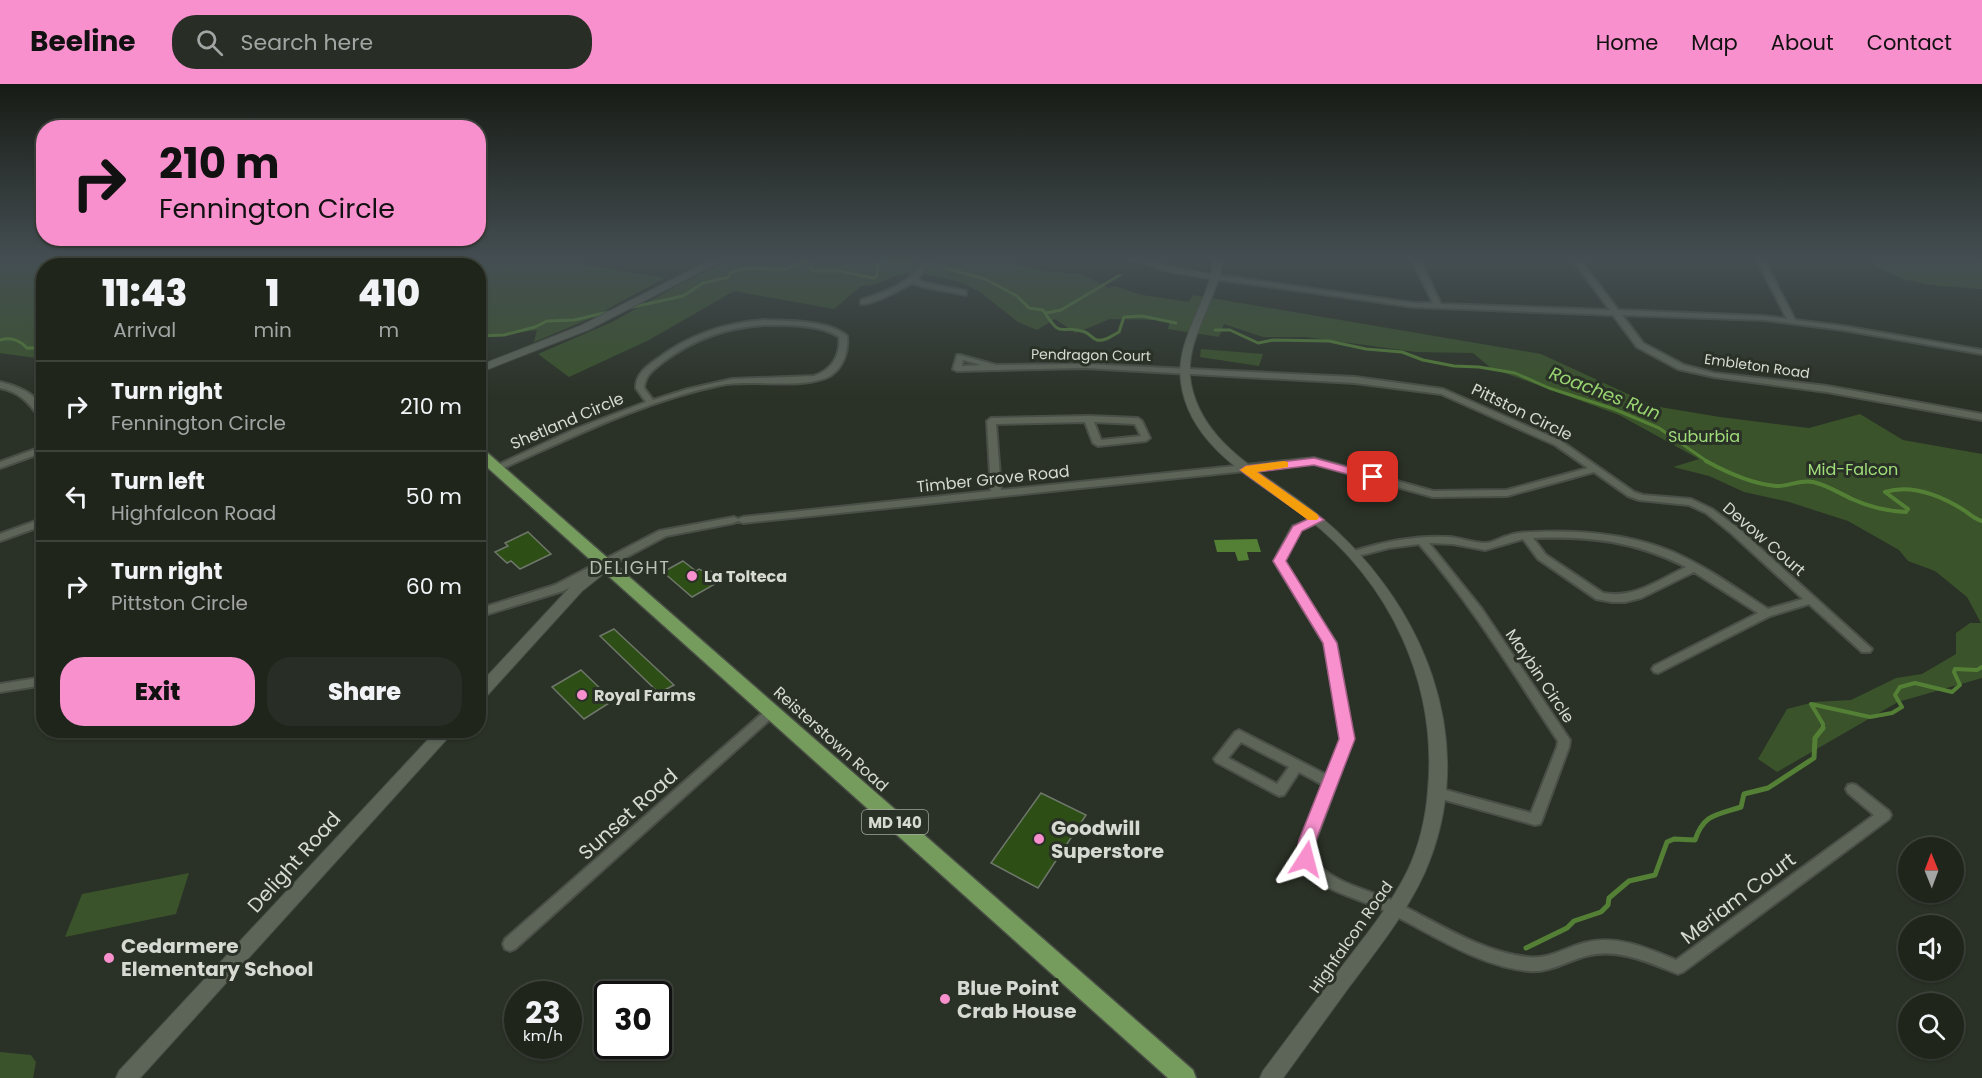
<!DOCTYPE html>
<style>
body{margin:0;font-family:Poppins,sans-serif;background:#282d25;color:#f1f3f6;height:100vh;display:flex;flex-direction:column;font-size:22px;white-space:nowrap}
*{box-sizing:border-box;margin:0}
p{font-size:20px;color:#a2a5a3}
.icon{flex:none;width:33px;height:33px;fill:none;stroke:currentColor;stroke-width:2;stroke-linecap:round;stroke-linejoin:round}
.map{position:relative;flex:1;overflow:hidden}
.drawer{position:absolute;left:36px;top:174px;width:450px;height:480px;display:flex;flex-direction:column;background:#20251c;border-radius:24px;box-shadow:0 2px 4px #0004,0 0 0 2px #3d423b}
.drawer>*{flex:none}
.top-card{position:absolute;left:36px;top:36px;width:450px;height:126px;border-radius:24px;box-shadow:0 2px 4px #0004,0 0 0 2px #3d423b;background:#f790cd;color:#111;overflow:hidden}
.needle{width:39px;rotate:359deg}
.fabs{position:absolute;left:1898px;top:753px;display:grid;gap:12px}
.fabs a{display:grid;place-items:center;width:66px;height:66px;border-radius:50%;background:#20251c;box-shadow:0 2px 4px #0004,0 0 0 2px #3d423b;font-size:30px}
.speed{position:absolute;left:504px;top:897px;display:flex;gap:12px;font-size:30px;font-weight:700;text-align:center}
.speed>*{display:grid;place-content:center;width:78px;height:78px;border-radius:50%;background:#20251c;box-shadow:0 2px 4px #0004,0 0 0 2px #3d423b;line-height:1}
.speed small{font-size:15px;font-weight:400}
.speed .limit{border:3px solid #111;border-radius:9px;background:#fff;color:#111}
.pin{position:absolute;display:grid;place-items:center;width:51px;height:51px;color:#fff;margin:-26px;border-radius:12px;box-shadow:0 3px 9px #0006}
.me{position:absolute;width:66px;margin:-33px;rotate:9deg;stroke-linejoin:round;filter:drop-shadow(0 0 4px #0008)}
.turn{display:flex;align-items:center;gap:21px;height:126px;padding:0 24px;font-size:27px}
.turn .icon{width:78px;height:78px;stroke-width:2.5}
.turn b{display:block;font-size:42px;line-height:51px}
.eta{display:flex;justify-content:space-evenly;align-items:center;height:102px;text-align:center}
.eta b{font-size:36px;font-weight:800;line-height:42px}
.action{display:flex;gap:12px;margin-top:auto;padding:12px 24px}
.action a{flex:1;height:69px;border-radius:24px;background:#f790cd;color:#111;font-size:24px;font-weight:800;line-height:69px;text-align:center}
.action a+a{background:#282d25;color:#f1f3f6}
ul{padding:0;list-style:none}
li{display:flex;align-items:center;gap:18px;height:90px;padding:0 24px;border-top:2px solid #3d423b}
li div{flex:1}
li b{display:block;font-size:22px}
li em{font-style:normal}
header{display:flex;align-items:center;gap:36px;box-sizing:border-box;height:84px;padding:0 30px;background:#f790cd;color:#111}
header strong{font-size:28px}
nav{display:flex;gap:33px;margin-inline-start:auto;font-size:21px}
.search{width:420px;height:54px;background:#282d25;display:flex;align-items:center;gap:15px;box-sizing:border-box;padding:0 21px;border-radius:24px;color:#a2a5a3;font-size:22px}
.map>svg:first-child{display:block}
.green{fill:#3a532b}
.water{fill:#548036}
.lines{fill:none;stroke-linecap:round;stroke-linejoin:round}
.stream-far2{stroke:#548036;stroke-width:3}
.stream-far1{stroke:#548036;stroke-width:4}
.stream{stroke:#548036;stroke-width:5}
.building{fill:#2d4e15;stroke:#6e776a;stroke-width:1.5}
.minor-casing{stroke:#494f46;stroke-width:4}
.tertiary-casing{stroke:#494f46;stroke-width:2}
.primary-casing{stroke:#494f46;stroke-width:3}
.minor{fill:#5d6559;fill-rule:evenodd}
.tertiary{fill:#5d6559;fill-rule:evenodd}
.primary{fill:#759c5c;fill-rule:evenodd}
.route{fill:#f790cd;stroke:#a15e85;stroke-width:1.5}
.slow{fill:#f59e0b}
.poi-dot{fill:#f790cd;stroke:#2a3126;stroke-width:2}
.labels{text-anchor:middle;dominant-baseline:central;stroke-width:6;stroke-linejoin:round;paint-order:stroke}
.far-street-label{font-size:14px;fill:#d6dad3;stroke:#2a3126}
.shield{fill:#2a3126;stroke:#a2a79f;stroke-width:1.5}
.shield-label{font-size:15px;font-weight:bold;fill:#d6dad3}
.street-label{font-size:16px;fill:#d6dad3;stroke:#2a3126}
.park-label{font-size:16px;fill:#a0de7a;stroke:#2a3126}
.poi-label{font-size:16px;font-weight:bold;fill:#d6dad3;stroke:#2a3126;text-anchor:start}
.water-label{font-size:18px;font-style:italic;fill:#98d571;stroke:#2a3126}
.neighbourhood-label{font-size:18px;letter-spacing:1.5px;fill:#b9c2b4;stroke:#2a3126}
.near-street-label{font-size:20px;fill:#d6dad3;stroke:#2a3126}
.near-poi-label{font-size:20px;font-weight:bold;fill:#d6dad3;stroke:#2a3126;text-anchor:start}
</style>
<header>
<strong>Beeline</strong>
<div class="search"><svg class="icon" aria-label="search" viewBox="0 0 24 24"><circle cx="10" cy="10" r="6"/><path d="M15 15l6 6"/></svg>Search here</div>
<nav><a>Home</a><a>Map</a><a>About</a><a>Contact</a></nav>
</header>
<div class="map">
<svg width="1982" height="994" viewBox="0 0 1982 994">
<rect width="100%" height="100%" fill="#2a3126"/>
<!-- green -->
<path class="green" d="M0 174H43L49 181 44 182 43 275 0 269Z
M459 174H548L665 194 589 235 534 258 537 246 479 254 478 182H454Z
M769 174 997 176 1044 187 1081 190 1109 204 1115 202 1142 211 1189 218 1193 211 1541 270 1654 322 1720 333 1809 344 1860 330 1903 356 1982 370V594L1898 618 1777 688 1758 675 1787 625 1814 618 1851 616 1896 594 1922 590 1956 570V549L1970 539H1981L1967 513 1935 487 1908 477 1899 466 1848 437 1789 418 1744 408 1709 392 1673 383 1699 375 1619 331 1491 284 1473 269 1416 268 1306 253H1263L1224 240 1219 253 1168 245 1170 236 1110 235 1076 249 1055 235 1037 246 1018 238 980 208 963 199 922 189 898 191 873 201 861 202 834 225 734 207 649 256 569 293 538 270 612 238 684 198 726 178Z
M1874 174H1982V205C1945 202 1907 203 1875 181Z
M1201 265 1263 270 1259 282 1200 273Z
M189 789 176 830 65 853 82 810Z
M0 968 31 971 36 978 33 994H0Z"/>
<!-- water -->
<path class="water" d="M1257 455 1261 468H1247L1249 476 1238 477 1235 468H1217L1214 456Z"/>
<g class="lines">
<!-- stream-far2 -->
<path class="stream-far2" d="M945 184 985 195 1017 212 1029 224 1043 226C1063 258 1059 239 1085 248 1090 250 1093 255 1097 256 1104 258 1113 251 1119 248L1124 233 1142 232 1176 239
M628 224 683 212 703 199 729 193 730 189C751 181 761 186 782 185 792 185 798 177 809 179L813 187H840L873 194 876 193 878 186 876 181 895 176 911 177
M1046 229 1061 226 1120 191
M1215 246H1230L1258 259 1273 256 1329 257 1366 265 1402 268 1423 276 1454 282 1479 283 1515 289 1549 304 1614 325 1659 344 1708 378
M478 252 504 251 535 243 547 237 574 236 609 228
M0 256C10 253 20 256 27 264H44"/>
<!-- stream-far1 -->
<path class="stream-far1" d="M1706 377C1726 388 1753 400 1776 402 1789 403 1800 395 1813 398 1827 401 1839 409 1852 415 1869 423 1887 427 1906 428L1908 425 1885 408C1911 400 1939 411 1962 425 1969 429 1974 435 1982 437
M1823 645V640L1811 620 1870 633 1892 629 1902 623 1895 611 1900 603 1915 599 1952 608 1960 601 1954 588 1955 585 1977 586 1982 583"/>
<!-- stream -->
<path class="stream" d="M1526 864 1567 844 1574 837 1601 828 1608 821 1609 814 1629 797 1655 791 1667 758 1674 755 1695 756C1704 730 1716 731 1741 723L1744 710 1768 704 1814 674 1815 654 1823 644"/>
</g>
<!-- building -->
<path class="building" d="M528 448 551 470 520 485 511 477 507 479 495 468 508 462 505 459Z
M683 477 696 487 699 485 703 487 708 485 722 496 692 513 663 488Z
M614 545 674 601 659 609 600 552Z
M581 586 606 610 602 612 609 619 584 635 552 603Z
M1041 709 1086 731 1038 804 991 779Z"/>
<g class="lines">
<defs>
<path id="minor" d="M453 174H460L455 182H448Z
M924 174H931L927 183 917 195 926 199 966 207V211L924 203 912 199C900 206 875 220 861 220V216C886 207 913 200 924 174Z
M1411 174H1419L1441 220 1610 226 1571 174H1579L1618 226 1764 232 1787 235 1756 174H1763L1795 236 1843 242 1982 266V270L1843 246 1764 236 1622 231 1643 259 1684 281 1714 289 1827 302 1982 330V336L1827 308 1714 293 1678 285 1637 263 1613 231 1414 223 1215 195 1211 193 1215 191 1414 219H1433Z
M764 236C787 237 830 236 847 252 849 267 843 284 830 292 804 306 752 295 721 301 644 317 571 354 499 386H493L491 384 575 345 646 318 636 304C636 290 646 283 657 275 689 251 723 239 764 236ZM764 241C786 241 821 240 839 253 841 271 832 286 814 292L732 295 688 305 653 316 644 304C645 291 653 286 663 278 694 255 725 244 764 241Z
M957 271H960L996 281 1085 280 1355 293 1443 305 1561 357 1634 408 1643 411 1691 415 1712 425 1739 445 1872 565 1870 568H1862L1809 520 1770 532 1658 589 1654 588 1652 585 1654 582 1758 529 1694 488 1641 514 1625 518H1612L1596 515 1538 475 1523 455 1485 466 1453 460 1429 459 1482 525 1570 656 1569 663 1542 736 1540 740 1535 741 1438 714 1433 713 1432 709 1433 705 1438 704 1531 729 1557 663 1558 657C1513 589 1472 521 1419 460L1389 464 1354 473 1349 470 1350 468C1383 458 1415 451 1449 453 1461 454 1473 459 1485 459 1493 459 1499 454 1507 452 1515 449 1525 448 1534 448 1581 446 1629 450 1673 468 1707 483 1737 505 1768 525L1803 515 1731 449 1706 429 1689 421 1639 416 1628 412 1594 388 1507 412 1433 413 1314 380 743 439 738 437 734 439 666 452 563 507 478 533V525L555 501 659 447 734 433 738 435 743 433 991 407 987 337 991 334 1088 332 1138 334 1142 337 1150 354 1146 357 1098 362 1093 359 1085 338 996 340 1001 406 1314 374 1433 407 1507 406 1588 384 1555 361 1441 310 1355 299 1085 284 957 287 953 285ZM963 276 981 281 962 282ZM1094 338 1135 340 1141 352 1101 356ZM1533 454C1591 452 1634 457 1686 483 1659 496 1634 515 1603 509L1546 471Z
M0 298C21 303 44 312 44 337L41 336C30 319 20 308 0 304Z
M44 362V368L0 384V378Z
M1317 433 1320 434 1322 436 1320 438 1301 446 1284 477 1336 559 1353 655 1312 766C1313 772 1315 778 1319 782 1337 799 1367 806 1389 815 1434 836 1477 867 1527 873 1550 876 1567 862 1588 858 1618 851 1649 865 1676 876L1874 731 1848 709 1846 705 1848 701 1852 700 1856 701 1889 727 1891 731 1889 735 1683 888 1678 890C1650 879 1617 863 1586 872 1567 877 1550 889 1529 887 1475 882 1427 846 1379 824 1357 814 1327 808 1310 790 1303 784 1300 775 1298 766L1323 701 1299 688 1284 711 1279 712 1216 678 1214 675 1235 648 1239 646 1327 691 1341 655 1324 559 1274 477 1293 442ZM1241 658 1289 683 1277 700 1228 674Z
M44 434V441L0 457V450Z
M44 593V601L0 608V600Z
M771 623 775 625 777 628 775 631 515 865 510 867 505 865 503 860 505 855 767 625Z"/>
<path id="tertiary" d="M715 174H727L588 246 478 289V282L580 242Z
M1128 174H1142L1168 182 1211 190 1214 174H1223C1218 217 1183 256 1191 300 1204 365 1271 392 1317 430 1423 516 1483 658 1424 790 1405 831 1376 867 1349 903 1327 933 1305 964 1283 994H1260L1263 987C1288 954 1312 921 1337 889 1362 856 1389 824 1407 788 1419 763 1426 733 1428 706 1438 599 1390 498 1306 433 1259 398 1189 364 1181 298 1176 261 1200 229 1210 195L1163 187Z
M606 477 611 478 613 481 611 484 582 507 483 616 478 617V602L572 501Z
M437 646H455L140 994H116L119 987Z"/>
<path id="primary" d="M258 174H269L276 182H265Z
M478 364 483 365 1193 986 1196 994H1168L478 375Z"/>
</defs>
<!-- minor casing -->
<use href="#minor" class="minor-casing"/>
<!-- tertiary casing -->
<use href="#tertiary" class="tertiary-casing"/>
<!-- primary casing -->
<use href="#primary" class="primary-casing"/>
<!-- minor -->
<use href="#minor" class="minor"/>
<!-- tertiary -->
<use href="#tertiary" class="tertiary"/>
<!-- primary -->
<use href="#primary" class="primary"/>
</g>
<!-- sky -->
<linearGradient id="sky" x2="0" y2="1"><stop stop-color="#171b15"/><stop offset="0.56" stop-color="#444e52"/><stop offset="1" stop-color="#444e52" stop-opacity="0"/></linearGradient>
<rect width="1982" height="313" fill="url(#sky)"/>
<!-- route -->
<path class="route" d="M1314 374 1377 391 1379 393 1373 397 1314 381 1257 388 1324 436 1302 447 1286 477 1337 559 1355 655 1316 756C1314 764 1316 773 1313 780L1306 782 1300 780C1296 771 1297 765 1299 756L1339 655 1323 559 1273 477 1293 442 1308 435 1240 386 1246 382Z"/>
<!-- slow -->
<path class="slow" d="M1284 377 1288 378V383L1257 388 1317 430 1319 433 1317 436H1308L1240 386 1246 382Z"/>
<!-- markers -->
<g class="poi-dot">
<circle cx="692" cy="492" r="6"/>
<circle cx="582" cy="611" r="6"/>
<circle cx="1039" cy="755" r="6"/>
<circle cx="109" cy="874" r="6"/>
<circle cx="945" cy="915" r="6"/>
</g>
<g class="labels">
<!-- far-street labels -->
<g class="far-street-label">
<text transform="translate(1091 271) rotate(1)">Pendragon Court</text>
<text transform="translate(1757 282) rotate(8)">Embleton Road</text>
</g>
<!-- shield labels -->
<rect class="shield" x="862" y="726" width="66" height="24" rx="4.5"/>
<g class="shield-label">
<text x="895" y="738">MD 140</text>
</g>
<!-- street labels -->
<g class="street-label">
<text transform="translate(1522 328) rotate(26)">Pittston Circle</text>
<text transform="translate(567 337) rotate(-23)">Shetland Circle</text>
<text transform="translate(993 395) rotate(-6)">Timber Grove Road</text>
<text transform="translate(1764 455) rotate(41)">Devow Court</text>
<text transform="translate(1540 592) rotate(56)">Maybin Circle</text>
<text transform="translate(831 655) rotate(42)">Reisterstown Road</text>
<text transform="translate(1351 853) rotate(-55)">Highfalcon Road</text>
</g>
<!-- park labels -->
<g class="park-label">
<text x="1704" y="352">Suburbia</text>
<text x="1853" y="385">Mid-Falcon</text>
</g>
<!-- poi labels -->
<g class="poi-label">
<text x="704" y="492">La Tolteca</text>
<text x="594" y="611">Royal Farms</text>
</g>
<!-- water labels -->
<g class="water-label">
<text transform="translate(1605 309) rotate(21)">Roaches Run</text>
</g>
<!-- neighbourhood labels -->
<g class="neighbourhood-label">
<text x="630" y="483">DELIGHT</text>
</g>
<!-- near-street labels -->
<g class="near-street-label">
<text transform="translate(628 730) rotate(-42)">Sunset Road</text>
<text transform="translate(294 778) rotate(-48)">Delight Road</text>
<text transform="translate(1738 814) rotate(-37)">Meriam Court</text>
</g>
<!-- near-poi labels -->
<g class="near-poi-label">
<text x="1051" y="744">Goodwill<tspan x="1051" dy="23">Superstore</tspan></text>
<text x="121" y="862">Cedarmere<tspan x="121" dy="23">Elementary School</tspan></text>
<text x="957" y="904">Blue Point<tspan x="957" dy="23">Crab House</tspan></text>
</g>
</g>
</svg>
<div class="fabs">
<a><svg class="needle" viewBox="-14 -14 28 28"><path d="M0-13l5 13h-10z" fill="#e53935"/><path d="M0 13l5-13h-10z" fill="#a2a5a3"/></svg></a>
<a><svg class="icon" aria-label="sound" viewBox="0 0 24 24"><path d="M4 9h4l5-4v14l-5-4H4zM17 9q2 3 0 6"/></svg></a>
<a><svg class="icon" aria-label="search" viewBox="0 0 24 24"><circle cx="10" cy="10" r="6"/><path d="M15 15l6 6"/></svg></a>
</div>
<div class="speed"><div>23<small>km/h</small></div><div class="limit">30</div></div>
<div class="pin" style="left:1373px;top:393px;background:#d93025"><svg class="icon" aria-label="arrive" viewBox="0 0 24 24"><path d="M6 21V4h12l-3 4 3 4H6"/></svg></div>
<svg class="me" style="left:1306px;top:775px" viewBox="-20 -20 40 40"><path d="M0-17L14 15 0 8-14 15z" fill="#f790cd" stroke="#fff" stroke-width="4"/></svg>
<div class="top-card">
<div class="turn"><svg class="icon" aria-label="right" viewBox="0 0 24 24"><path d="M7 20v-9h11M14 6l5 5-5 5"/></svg><div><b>210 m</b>Fennington Circle</div></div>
</div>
<section class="drawer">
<div class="eta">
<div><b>11:43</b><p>Arrival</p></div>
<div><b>1</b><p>min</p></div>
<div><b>410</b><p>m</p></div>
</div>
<ul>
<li><svg class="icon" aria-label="right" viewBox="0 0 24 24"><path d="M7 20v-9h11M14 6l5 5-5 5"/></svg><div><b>Turn right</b><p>Fennington Circle</p></div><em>210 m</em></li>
<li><svg class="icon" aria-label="left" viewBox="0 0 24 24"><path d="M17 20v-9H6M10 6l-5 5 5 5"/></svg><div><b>Turn left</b><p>Highfalcon Road</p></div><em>50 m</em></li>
<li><svg class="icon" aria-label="right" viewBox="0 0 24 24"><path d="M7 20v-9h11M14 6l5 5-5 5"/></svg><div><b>Turn right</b><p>Pittston Circle</p></div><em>60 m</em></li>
</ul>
<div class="action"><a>Exit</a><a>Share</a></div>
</section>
</div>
